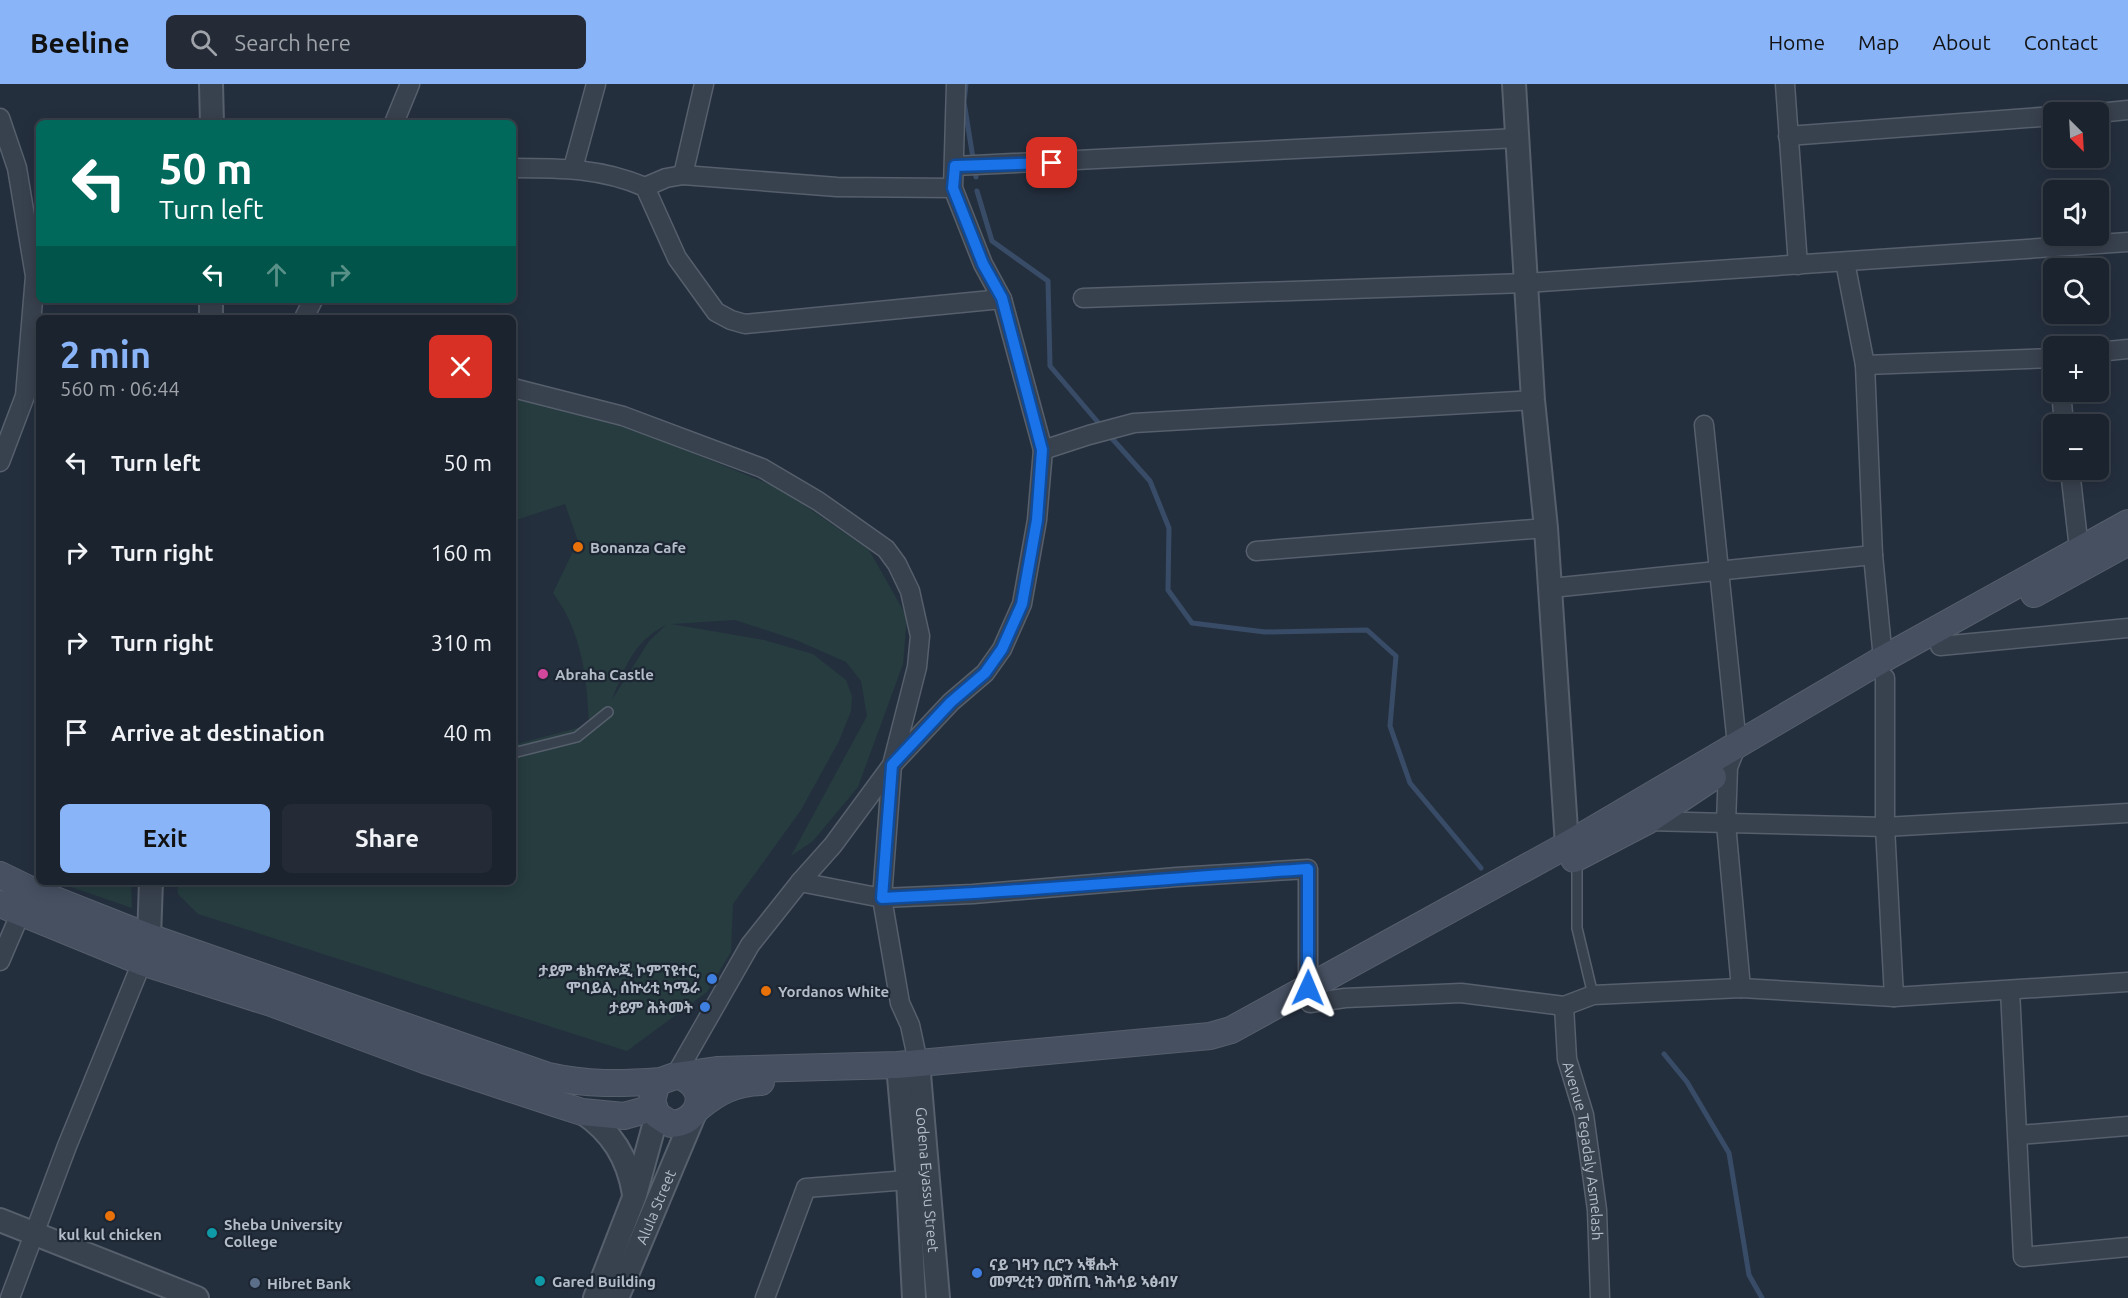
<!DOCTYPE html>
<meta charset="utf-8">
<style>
body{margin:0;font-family:Ubuntu,"Noto Sans Ethiopic",sans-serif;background:#242b36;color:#f1f3f6;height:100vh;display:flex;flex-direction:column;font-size:22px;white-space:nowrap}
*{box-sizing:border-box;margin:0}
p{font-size:20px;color:#a0a4aa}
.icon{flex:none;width:33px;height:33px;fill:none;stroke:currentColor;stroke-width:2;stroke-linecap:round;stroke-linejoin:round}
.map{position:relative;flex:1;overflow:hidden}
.sheet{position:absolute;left:36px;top:231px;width:480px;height:570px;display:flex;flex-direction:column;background:#1b232e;border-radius:9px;box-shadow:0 3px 15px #0003,0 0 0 2px #39404a}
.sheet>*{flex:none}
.top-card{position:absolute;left:36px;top:36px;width:480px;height:183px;border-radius:9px;box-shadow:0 3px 15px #0003,0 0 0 2px #39404a;background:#00695c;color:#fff;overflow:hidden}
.needle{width:39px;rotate:156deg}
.buttons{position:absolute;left:2043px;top:18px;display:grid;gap:12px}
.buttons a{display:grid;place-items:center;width:66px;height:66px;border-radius:9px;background:#1b232e;box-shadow:0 3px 15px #0003,0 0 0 2px #39404a;font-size:30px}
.pin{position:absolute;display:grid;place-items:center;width:51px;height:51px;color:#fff;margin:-26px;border-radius:12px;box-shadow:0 3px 9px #0006}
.me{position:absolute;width:66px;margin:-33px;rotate:1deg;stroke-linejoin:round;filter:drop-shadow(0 0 4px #0008)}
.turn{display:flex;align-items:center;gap:21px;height:126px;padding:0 24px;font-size:27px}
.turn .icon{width:78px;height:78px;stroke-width:2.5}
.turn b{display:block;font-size:42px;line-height:51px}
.lanes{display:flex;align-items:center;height:57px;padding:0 24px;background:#0003;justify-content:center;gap:30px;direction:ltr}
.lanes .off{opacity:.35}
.round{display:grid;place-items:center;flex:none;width:63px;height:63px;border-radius:9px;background:#242b36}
.headline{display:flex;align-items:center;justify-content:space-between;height:102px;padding:0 24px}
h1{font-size:36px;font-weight:700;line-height:45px;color:#8ab4f8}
.button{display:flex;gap:12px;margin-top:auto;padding:12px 24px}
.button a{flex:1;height:69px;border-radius:9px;background:#8ab4f8;color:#111;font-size:24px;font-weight:700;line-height:69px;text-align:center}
.button a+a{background:#242b36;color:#f1f3f6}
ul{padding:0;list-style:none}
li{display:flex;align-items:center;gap:18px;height:90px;padding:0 24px}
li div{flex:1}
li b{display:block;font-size:22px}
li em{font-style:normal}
header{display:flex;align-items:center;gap:36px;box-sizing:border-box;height:84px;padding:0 30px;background:#8ab4f8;color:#111}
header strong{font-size:28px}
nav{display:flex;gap:33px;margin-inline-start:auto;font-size:21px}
.search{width:420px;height:54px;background:#242b36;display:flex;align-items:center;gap:15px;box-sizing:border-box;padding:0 21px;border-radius:9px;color:#a0a4aa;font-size:22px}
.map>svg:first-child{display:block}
.park{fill:#263c3f;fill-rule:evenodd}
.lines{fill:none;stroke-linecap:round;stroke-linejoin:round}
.stream{stroke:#394c67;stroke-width:5}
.service-casing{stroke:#565f6c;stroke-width:12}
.minor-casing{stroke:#565f6c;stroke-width:21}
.tertiary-casing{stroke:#565f6c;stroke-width:26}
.secondary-casing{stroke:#565f6c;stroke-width:28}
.service{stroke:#38414e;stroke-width:9}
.minor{stroke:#38414e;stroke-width:18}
.tertiary{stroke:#38414e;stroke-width:22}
.secondary{stroke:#465061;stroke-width:26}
.route-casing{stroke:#114b97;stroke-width:15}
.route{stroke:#1a73e8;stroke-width:10}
.food-dot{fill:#e8710a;stroke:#1d2633;stroke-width:2}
.hotel-dot{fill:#d1479c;stroke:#1d2633;stroke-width:2}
.shop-dot{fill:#3f7fe0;stroke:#1d2633;stroke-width:2}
.culture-dot{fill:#0f9aa8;stroke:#1d2633;stroke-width:2}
.service-dot{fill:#5c6f8a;stroke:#1d2633;stroke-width:2}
.labels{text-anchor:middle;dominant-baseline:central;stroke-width:4.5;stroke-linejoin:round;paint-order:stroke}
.poi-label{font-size:15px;font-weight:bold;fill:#b4bcc9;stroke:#1d2633;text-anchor:start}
.street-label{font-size:15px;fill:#b4bcc9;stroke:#1d2633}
</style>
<header>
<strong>Beeline</strong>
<div class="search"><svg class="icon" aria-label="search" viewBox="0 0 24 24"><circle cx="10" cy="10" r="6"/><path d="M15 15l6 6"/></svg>Search here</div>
<nav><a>Home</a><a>Map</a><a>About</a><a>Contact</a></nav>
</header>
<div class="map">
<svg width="2128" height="1214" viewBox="0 0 2128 1214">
<rect width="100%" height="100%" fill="#242f3e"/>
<!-- park -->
<path class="park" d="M513 315 636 346 781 405 869 466 907 533 903 580 858 703 813 757 791 772 867 632 861 597 846 578 796 556 735 536 671 540 764 556 813 570 846 596 852 612 851 627 839 657 801 726 733 820 731 868 707 908 627 967 198 830 178 810 177 798H513V661L589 641C587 593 582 548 553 509L578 457 565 420 513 437ZM666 541 649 557 612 616C624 584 634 557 666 541Z
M71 798H131L132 824 68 802Z"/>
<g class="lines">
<!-- stream -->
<path class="stream" d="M966 0 964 18 976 93
M977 107 992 157 1048 197 1050 282 1102 343
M1108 350 1150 397 1169 444 1168 506 1192 539 1265 548 1367 546 1396 572 1390 642 1410 699 1481 784
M1664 970 1687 998 1729 1069 1749 1191 1762 1214"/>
<defs>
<path id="service" d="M513 669 577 653 608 628
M1577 775V844L1593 911"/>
<g id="minor">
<path d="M1785 0 1798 181"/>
<path d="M2098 29 2128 26"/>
<path d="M0 34 17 84 35 192 25 312 0 378"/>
<path d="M394 39 410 0"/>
<path d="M1788 52 2054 32"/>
<path d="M955 82 1518 54"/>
<path d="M513 84C560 84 601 84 645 103L677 174 716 228 731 236 745 240 1002 215"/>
<path d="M573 84 596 0"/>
<path d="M683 91 704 0"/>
<path d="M645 103 666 94 683 91 837 103 953 104"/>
<path d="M1845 178 1865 281 1873 471 1883 575"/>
<path d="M1083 214 1526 199 2128 158"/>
<path d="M304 234 313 216"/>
<path d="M2098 268 2128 265"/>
<path d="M1865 281 2054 274"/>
<path d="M513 304 623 332 762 384 818 417 886 465 897 480 910 507 920 552 917 583 892 681 882 814 900 919 910 941 918 978"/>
<path d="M2061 308 2064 340"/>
<path d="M1704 341 1737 661 1728 683 1726 740 1741 904"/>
<path d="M1043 366 1089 351 1134 339 1533 316"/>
<path d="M2070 386 2079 465"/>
<path d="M1256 467 1546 444"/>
<path d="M1551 504 1873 471"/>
<path d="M1940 562 2128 544"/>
<path d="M1885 594V743L1894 913"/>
<path d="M1647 737 1885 743 2128 729"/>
<path d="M800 798 882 814 973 810 1177 793 1308 785V904"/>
<path d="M0 877 21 828"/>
<path d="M2010 906 2023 1173 2128 1163"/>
<path d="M1310 919 1345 914 1461 909 1564 922 1593 911 1741 904 1894 913 2128 898"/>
<path id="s1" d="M1564 922 1567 975 1584 1031 1597 1126 1600 1214"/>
<path d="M675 992 750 861 800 798 833 761 892 681 951 618 985 589 1002 565 1022 520 1037 436 1043 366 1002 215 983 180 953 104 956 0"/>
<path d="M2019 1051 2128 1042"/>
<path d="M10 1214 67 1062 142 878"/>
<path d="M765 1214 806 1104 908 1096"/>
</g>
<g id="tertiary">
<path d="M211 0 212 39"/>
<path d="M1514 0 1533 316 1546 444 1567 761 1577 772"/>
<path d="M211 216V234"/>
<path d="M145 868 149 853 151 798"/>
<path id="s2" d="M918 978 938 1214"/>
<path d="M898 981 908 1096 914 1214"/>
<path d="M582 1028C612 1048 628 1074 634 1110"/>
<path d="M0 1136 197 1214"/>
<path d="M595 1214 635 1111 657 1031"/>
<path id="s3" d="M617 1214 694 1031"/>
</g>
<path id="secondary" d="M2034 510 2125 460
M1574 775 1647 737 1713 693
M0 791 35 808 149 853 548 992C587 1001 622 1000 661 997
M0 820 142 878 271 919 424 976 557 1020 582 1028 624 1032 653 1024
M682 993C710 1006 700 1039 671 1040L657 1031 652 1017 656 1002 661 997 675 992 717 986 898 981 1210 952 1231 946 1567 761 1883 575 2128 439
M698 1024C719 1007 735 999 761 998"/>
</defs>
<!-- service casing -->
<use href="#service" class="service-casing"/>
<!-- minor casing -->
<use href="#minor" class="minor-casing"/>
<!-- tertiary casing -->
<use href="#tertiary" class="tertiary-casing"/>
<!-- secondary casing -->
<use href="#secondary" class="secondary-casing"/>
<!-- service -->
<use href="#service" class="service"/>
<!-- minor -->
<use href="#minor" class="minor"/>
<!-- tertiary -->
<use href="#tertiary" class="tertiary"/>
<!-- secondary -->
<use href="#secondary" class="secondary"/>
</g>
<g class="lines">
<defs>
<path id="route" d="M1052 79 955 82 953 104 983 180 1002 214 1042 366 1037 436 1022 520 1002 565 985 589 951 618 892 681 882 814C1024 808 1166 794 1308 785V904"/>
</defs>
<!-- route casing -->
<use href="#route" class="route-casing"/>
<!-- route -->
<use href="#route" class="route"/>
</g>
<!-- markers -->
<g class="food-dot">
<circle cx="578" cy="463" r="6"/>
<circle cx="766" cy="907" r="6"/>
<circle cx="110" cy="1132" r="6"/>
</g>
<circle class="hotel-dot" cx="543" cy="590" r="6"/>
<g class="shop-dot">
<circle cx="712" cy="895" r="6"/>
<circle cx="705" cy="923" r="6"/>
<circle cx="977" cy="1189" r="6"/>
</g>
<g class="culture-dot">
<circle cx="212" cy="1149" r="6"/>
<circle cx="540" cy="1197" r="6"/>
</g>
<circle class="service-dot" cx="255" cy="1199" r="6"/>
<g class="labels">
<!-- poi labels -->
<g class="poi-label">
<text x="590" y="463">Bonanza Cafe</text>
<text x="555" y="590">Abraha Castle</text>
<text x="700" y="886" text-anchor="end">ታይም ቴክኖሎጂ ኮምፕዩተር,<tspan x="700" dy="17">ሞባይል, ሰኵሪቲ ካሜራ</tspan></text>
<text x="778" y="907">Yordanos White</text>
<text x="693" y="923" text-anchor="end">ታይም ሕትመት</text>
<text x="224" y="1140">Sheba University<tspan x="224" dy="17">College</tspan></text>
<text x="110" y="1150" text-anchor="middle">kul kul chicken</text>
<text x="989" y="1180">ናይ ገዛን ቢሮን ኣቑሑት<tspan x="989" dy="17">መምረቲን መሸጢ ካሕሳይ ኣፅብሃ</tspan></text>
<text x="552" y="1197">Gared Building</text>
<text x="267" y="1199">Hibret Bank</text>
</g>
<!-- street labels -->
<g class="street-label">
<text stroke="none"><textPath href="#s1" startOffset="147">Avenue Tegadaly Asmelash</textPath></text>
<text stroke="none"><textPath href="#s2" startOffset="118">Godena Eyassu Street</textPath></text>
<text stroke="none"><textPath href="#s3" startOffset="99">Alula Street</textPath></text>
</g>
</g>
</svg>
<div class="buttons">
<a><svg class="needle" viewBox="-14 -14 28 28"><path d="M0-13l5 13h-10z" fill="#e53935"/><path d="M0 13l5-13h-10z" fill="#a0a4aa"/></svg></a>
<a><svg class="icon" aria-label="sound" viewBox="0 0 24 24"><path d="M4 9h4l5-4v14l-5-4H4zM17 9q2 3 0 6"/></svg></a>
<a><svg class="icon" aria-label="search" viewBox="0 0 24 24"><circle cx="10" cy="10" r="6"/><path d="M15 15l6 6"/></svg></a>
<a>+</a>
<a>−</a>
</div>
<div class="pin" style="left:1052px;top:79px;background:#d93025"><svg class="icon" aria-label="arrive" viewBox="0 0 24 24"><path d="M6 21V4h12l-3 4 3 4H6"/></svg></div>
<svg class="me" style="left:1308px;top:904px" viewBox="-20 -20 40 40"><path d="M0-17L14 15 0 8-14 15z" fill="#1a73e8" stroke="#fff" stroke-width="4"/></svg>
<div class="top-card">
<div class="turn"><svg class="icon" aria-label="left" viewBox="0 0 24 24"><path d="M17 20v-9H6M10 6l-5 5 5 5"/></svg><div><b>50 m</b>Turn left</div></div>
<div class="lanes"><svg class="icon" aria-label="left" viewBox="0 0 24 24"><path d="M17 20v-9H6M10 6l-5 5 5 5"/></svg><svg class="icon off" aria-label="ahead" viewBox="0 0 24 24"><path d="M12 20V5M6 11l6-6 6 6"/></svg><svg class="icon off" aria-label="right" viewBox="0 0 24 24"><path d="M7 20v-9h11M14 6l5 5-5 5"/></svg></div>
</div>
<section class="sheet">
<div class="headline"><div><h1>2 min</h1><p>560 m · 06:44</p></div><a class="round" style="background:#d93025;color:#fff"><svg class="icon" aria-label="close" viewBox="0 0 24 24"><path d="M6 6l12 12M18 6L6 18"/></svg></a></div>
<ul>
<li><svg class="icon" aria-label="left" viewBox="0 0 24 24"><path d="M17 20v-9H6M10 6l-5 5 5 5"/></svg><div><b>Turn left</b></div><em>50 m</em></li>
<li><svg class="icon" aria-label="right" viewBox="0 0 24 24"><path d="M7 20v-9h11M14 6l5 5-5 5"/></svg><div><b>Turn right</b></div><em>160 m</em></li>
<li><svg class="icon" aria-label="right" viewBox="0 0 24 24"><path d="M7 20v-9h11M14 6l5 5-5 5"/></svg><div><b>Turn right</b></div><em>310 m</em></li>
<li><svg class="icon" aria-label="arrive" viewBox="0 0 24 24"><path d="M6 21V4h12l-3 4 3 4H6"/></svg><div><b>Arrive at destination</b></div><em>40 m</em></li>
</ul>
<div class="button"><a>Exit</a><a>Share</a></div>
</section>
</div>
